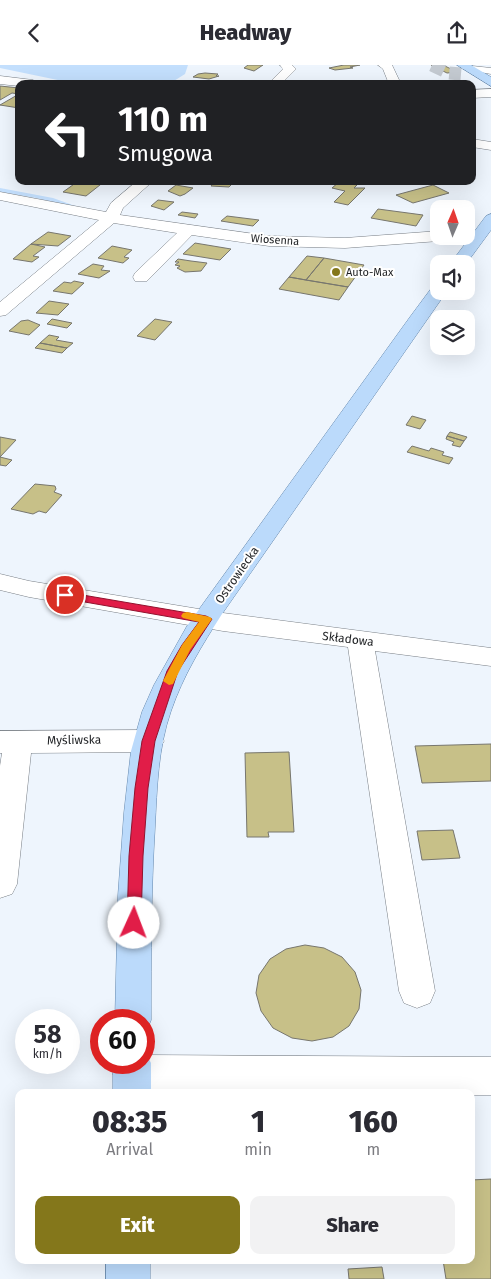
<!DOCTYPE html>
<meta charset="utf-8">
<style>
body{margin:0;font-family:"Fira Sans",sans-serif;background:#f2f2f3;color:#2b2b33;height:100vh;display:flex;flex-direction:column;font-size:19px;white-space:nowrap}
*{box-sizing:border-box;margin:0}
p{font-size:16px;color:#7c7c81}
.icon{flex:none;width:28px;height:28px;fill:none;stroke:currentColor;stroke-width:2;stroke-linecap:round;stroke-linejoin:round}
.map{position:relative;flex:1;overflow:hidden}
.details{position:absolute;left:15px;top:1024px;width:460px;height:175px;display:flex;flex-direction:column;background:#fff;border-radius:10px;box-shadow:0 5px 20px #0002}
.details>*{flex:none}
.top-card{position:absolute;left:15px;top:15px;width:461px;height:105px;border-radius:10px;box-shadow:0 5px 20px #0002;background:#202124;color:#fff;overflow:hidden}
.needle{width:32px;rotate:2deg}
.controls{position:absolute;left:430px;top:135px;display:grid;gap:10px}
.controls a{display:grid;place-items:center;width:45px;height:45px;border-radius:10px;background:#fff;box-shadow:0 5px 20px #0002;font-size:25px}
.speed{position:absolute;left:15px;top:944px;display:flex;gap:10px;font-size:25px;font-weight:700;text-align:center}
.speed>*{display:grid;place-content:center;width:65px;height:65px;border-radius:50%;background:#fff;box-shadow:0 5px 20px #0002;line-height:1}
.speed small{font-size:12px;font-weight:400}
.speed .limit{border:8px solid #d22;background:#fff;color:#111}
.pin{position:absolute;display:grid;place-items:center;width:42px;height:42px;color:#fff;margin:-21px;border:2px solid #fff;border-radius:50%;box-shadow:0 1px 5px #0007}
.me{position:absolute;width:55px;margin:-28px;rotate:2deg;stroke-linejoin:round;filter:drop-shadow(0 0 4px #0008)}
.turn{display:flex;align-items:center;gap:18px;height:105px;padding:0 20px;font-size:22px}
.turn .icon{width:65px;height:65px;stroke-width:2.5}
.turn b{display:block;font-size:35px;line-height:42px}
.eta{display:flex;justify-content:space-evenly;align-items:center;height:85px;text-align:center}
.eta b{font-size:30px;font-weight:800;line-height:35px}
.action{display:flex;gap:10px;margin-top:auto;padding:10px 20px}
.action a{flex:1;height:58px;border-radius:10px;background:#84771b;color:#fff;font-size:20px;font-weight:800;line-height:58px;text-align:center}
.action a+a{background:#f2f2f3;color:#2b2b33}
header{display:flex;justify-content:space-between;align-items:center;height:65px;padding:0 20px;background:#fff;font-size:22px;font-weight:800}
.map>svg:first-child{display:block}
.green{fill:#c3dffd}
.building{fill:#c7c088;stroke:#77766e}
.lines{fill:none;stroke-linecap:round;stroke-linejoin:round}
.minor-tunnel{stroke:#c4cad1;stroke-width:13;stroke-dasharray:13 6;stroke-linecap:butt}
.minor-casing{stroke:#787e85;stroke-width:1}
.major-casing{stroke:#6689ae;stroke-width:1}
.minor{fill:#fff;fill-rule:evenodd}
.major{fill:#bbdafb;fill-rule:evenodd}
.route{fill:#e11d48;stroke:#92132f}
.slow{fill:#f59e0b}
.poi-dot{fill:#84771b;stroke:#fff;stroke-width:2}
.labels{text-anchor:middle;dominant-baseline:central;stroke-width:4;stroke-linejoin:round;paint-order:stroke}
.far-street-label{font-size:11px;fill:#1e2023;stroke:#fff}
.far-poi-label{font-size:11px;fill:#1e2023;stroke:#fff;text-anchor:start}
.street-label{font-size:12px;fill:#1e2023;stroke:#fff}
</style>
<header><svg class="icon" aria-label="back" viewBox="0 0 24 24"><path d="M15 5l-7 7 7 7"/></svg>Headway<svg class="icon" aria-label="share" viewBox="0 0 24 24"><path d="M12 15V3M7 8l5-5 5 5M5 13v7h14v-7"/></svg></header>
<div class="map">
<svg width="491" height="1214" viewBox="0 0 491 1214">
<rect width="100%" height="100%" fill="#eef5fd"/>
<!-- green -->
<path class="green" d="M0 0H188L185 9 169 19H77L0 3Z
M0 123 53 133 81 143 76 144 36 133 0 127Z"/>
<!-- building -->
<path class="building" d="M248 0H263L254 6 244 3Z
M344 0H360L350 2 353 3 335 5 329 3Z
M431 0H443L457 7 447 8Z
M205 8 218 9 216 11H219L209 14 193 12 198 9Z
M0 21 19 23V29L12 28 0 35Z
M19 29V43L0 40Z
M72 116H105L86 131 63 127 77 117Z
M215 116 232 119 229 122 211 121Z
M339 117 357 120 354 123H365L348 140 334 137 345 126 332 123Z
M176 120 193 123 185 129 180 131 168 126Z
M433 120 449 128 413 138 396 130Z
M158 135 174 137 164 145 151 141Z
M378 144 423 150 416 161 371 153Z
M182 147 198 149 195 153 178 150Z
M227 151 259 155 253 161 221 156Z
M48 167 71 171 58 181 31 179Z
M195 178 231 184 220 195 183 189Z
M31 179 45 182 33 191 39 192 32 197 13 194Z
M112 181 132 185 124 192 129 193 123 198 98 193Z
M307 191 324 193 306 215 289 212Z
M324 193 364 200 348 222 306 215Z
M178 194 191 196 207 198 201 206 185 207 177 203 180 201 175 200 179 197H175Z
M93 199 104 201 101 205 110 206 99 213 78 209Z
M289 212 306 215 348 222 339 235 279 224Z
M74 216 84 218 72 229 53 226 64 217 71 218Z
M49 236 69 239 58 250 36 248Z
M52 254 72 258 67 263 47 259Z
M155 254 172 257 155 275 137 271Z
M28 255 40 260 29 270 9 266 21 256Z
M49 270 59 272 56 275 73 278 67 283 40 278Z
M40 278 67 283 62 288 35 283Z
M412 351 426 355 420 364 406 360Z
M450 367 467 372 464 376 447 371Z
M447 371 464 376 460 382 452 380 454 377 446 374Z
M0 372 16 375 0 392Z
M412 381 429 386 431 383 444 387 442 390 453 393 449 399 407 387Z
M0 392 12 395 6 401 0 400Z
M35 419 55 421 56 424 54 427 62 430 46 448 39 446 33 449 11 444Z
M491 679V716L422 718 415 681Z
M289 687 294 767H268L269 772H247L245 688Z
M453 765 460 793 422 795 417 766Z
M305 880 324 883 342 892 355 907 361 925 359 944 349 961 333 972 312 976 292 973 273 963 261 946 256 928 259 910 270 894 286 884Z
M491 1114V1214H446L443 1195H471V1115Z
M382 1202 384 1214H349L348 1204Z"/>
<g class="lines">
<!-- minor-tunnel -->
<path class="minor-tunnel" d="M432 0 449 8 461 9"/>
<defs>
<path id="minor" d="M280 0H292L296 4 281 19H268L283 4Z
M378 0H392L401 19H389L383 4Z
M463 0 491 3V9L463 4 461 2Z
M0 11 33 15 39 19H19V21L0 19Z
M491 24V32L472 33V25Z
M472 74 491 77V85L472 82Z
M137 116H153L123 143 120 150 269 171 345 173 439 166V171H447L445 174 439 176 345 183 269 181 192 170 147 216H135L133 212 135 208 177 168 114 158 6 250 0 251V237L99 155 0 135V127L106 147 111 138Z
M466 166 484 168 486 171 484 174H460L458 171H466Z
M0 509 29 516 223 548 491 583V601L375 586 435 926 430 938 417 943 404 938 399 926 348 582 223 566 29 532 0 525Z
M149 665 159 668 164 676 159 684 149 687 31 688 17 819 12 829 0 833V701L2 688H0V666Z
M144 990 491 992V1030H471V1028H131L118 1022 113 1009 118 998H144Z"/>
<path id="major" d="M457 0H471L491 12V21Z
M491 149V165L466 199H450L486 151Z
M439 220V226H447L222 549C202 580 183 611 171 646 158 683 157 723 155 762 151 826 151 891 151 955L146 967 144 968V955H115L118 831 124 748 131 686 142 647 154 620 187 561 410 252 433 221Z
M144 984 151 998V1028H113V998H144Z
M106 1195H150V1214H106Z"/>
</defs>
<!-- minor casing -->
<use href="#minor" class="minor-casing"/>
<!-- major casing -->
<use href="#major" class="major-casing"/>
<!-- minor -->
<use href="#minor" class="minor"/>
<!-- major -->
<use href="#major" class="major"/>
</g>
<!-- route -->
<path class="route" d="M65 527 206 551 212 554 178 606 155 676 148 723 143 791 141 858 139 862 134 864 129 862 127 858 129 791 135 723 142 676 167 606 182 580 199 557 62 533 60 530Z"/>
<!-- slow -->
<path class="slow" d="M187 547 210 552 212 554 190 585 173 619 169 620 163 616 182 580 199 557 183 553 181 551 183 548Z"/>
<!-- markers -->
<circle class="poi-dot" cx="336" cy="207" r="5"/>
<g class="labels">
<!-- far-street labels -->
<g class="far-street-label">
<text transform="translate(275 175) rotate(4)">Wiosenna</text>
</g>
<!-- far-poi labels -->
<g class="far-poi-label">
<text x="346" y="207">Auto-Max</text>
</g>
<!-- street labels -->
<g class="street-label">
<text transform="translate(237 510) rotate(-55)">Ostrowiecka</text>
<text transform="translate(348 574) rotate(7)">Składowa</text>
<text transform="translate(74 675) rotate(-1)">Myśliwska</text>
</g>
</g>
</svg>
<div class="controls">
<a><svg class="needle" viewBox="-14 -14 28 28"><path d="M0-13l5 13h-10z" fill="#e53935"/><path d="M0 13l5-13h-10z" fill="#7c7c81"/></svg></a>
<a><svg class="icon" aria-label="sound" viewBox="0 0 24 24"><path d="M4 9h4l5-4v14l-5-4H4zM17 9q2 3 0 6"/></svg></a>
<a><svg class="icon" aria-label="layers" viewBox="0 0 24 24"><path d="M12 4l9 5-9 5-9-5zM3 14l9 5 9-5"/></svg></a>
</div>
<div class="speed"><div>58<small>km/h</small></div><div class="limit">60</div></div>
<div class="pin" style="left:65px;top:530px;background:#d93025"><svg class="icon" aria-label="arrive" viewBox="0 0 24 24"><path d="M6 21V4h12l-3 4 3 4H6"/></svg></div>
<svg class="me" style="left:134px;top:858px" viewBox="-20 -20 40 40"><circle r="19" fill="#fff"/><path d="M0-13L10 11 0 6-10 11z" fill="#e11d48"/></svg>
<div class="top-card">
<div class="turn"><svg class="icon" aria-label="left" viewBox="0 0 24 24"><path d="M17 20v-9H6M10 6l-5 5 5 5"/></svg><div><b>110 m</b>Smugowa</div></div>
</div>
<section class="details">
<div class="eta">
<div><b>08:35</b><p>Arrival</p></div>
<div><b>1</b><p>min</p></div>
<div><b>160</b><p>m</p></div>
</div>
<div class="action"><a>Exit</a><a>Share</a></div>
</section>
</div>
